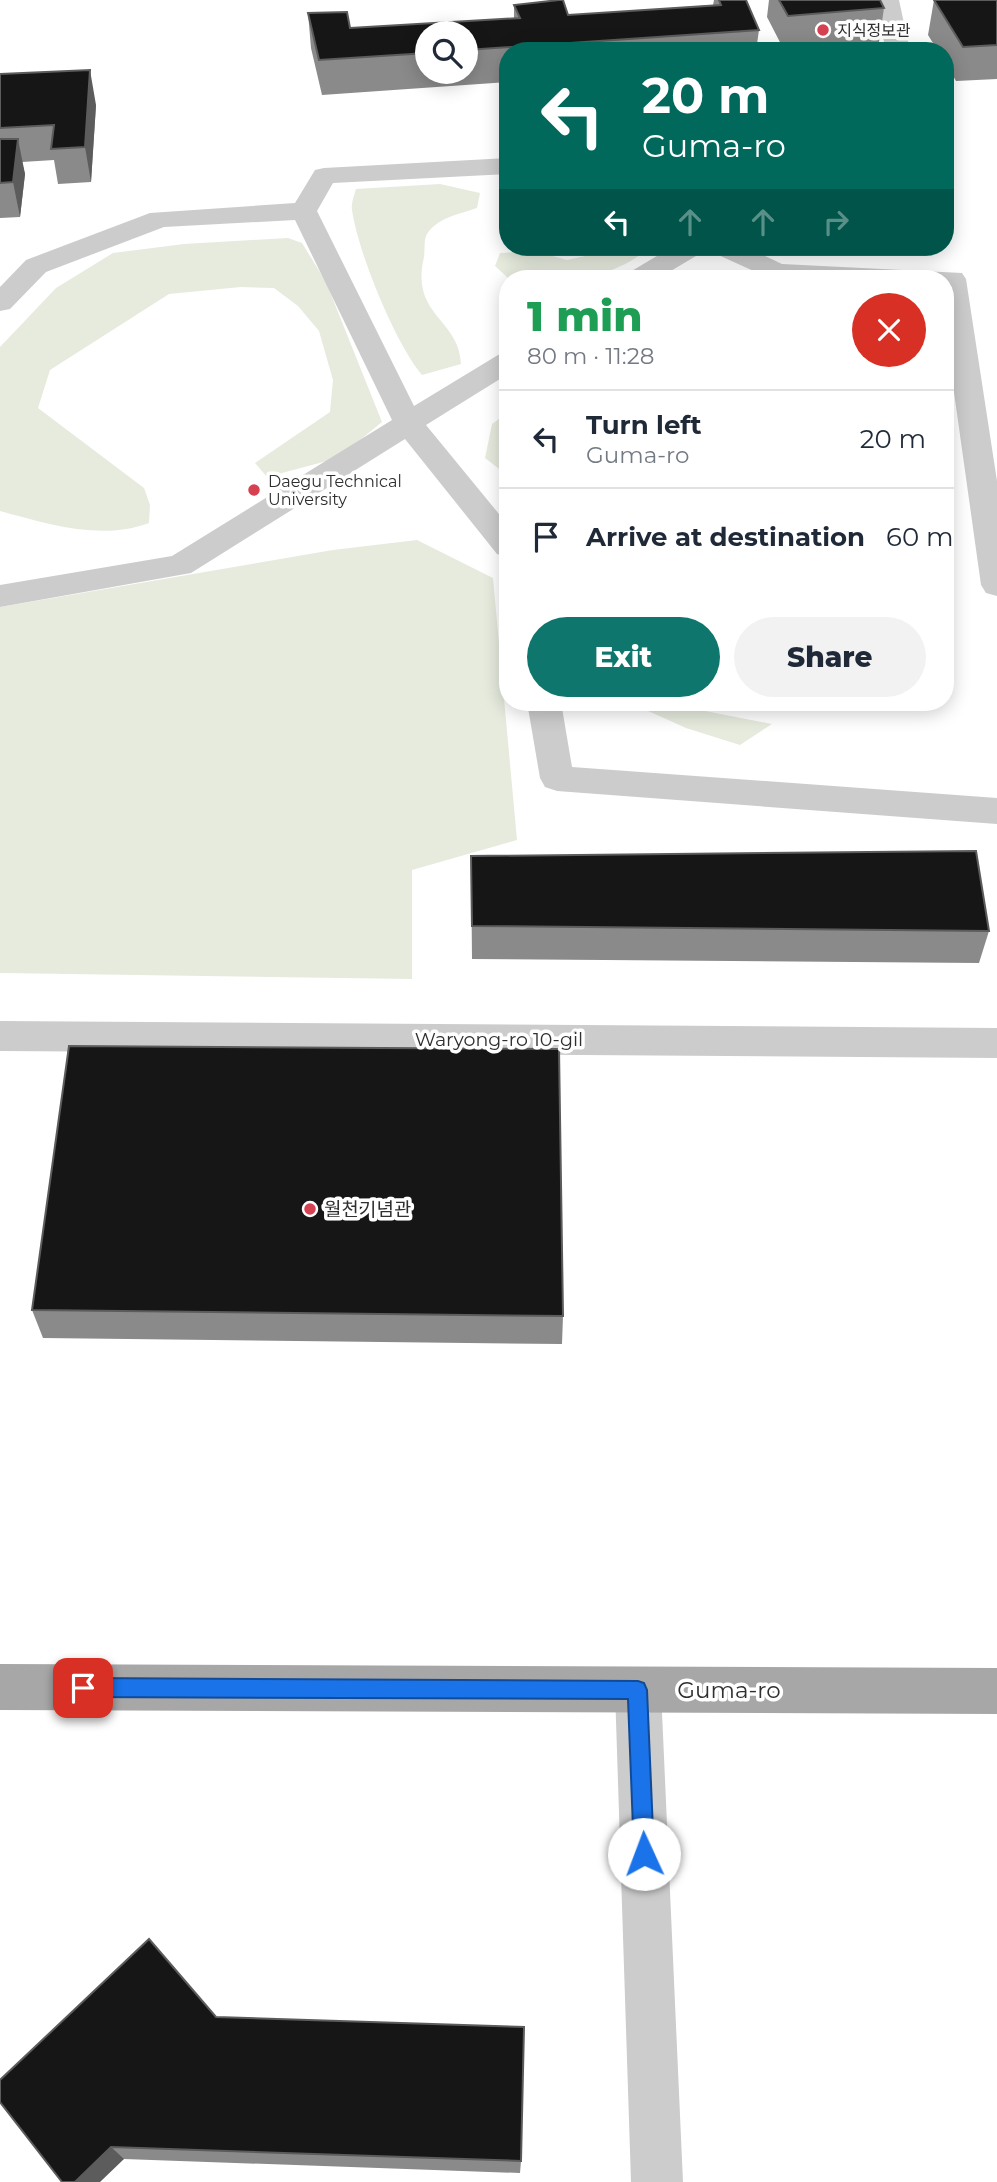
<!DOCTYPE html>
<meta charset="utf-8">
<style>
body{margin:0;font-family:Montserrat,"Noto Sans KR",sans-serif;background:#f2f2f3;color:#1f2937;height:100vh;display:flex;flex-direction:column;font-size:26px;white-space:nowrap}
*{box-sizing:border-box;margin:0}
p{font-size:23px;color:#747a83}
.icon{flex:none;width:38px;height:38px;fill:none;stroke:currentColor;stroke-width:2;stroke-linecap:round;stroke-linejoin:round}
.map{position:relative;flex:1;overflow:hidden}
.details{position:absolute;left:499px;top:270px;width:455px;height:441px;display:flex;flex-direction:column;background:#fff;border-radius:28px;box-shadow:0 4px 18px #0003}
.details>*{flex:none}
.guide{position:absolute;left:499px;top:42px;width:455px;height:214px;border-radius:28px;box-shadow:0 4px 18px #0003;background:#00695c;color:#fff;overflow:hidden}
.tools{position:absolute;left:415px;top:21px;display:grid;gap:14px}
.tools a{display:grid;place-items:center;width:63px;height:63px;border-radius:50%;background:#fff;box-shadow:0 4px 18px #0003;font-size:35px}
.pin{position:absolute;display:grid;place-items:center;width:60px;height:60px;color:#fff;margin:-30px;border-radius:14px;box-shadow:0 4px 10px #0006}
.me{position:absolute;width:77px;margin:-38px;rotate:358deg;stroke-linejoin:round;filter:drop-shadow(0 0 5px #0008)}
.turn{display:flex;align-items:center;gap:24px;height:147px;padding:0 28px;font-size:32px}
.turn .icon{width:91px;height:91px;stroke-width:2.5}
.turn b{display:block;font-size:49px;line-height:60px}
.lanes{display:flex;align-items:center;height:66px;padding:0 28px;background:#0003;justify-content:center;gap:35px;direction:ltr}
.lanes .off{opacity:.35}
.round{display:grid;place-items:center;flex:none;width:74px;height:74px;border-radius:37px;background:#f2f2f3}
.head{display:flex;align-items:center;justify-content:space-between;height:119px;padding:0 28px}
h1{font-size:42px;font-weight:800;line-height:52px;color:#1e9e55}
.cta{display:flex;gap:14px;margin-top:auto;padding:14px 28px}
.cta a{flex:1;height:80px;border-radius:42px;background:#0f766e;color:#fff;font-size:28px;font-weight:800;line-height:80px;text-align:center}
.cta a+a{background:#f2f2f3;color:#1f2937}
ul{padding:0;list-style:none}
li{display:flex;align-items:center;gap:21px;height:98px;padding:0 28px;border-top:2px solid #e0e1e3}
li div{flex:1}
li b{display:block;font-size:26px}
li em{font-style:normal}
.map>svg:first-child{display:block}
.green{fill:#e6ebde}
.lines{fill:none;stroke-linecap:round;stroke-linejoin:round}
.minor{fill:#ccc;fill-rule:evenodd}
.major{fill:#a7a7a7;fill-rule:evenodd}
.wall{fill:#8a8a8a;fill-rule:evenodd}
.shaded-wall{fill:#5c5c5c}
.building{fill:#161616;stroke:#5c5c5c;stroke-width:2}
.route{fill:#1a73e8;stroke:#114b97;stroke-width:2}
.poi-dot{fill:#d64152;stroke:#fff;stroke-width:2.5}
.labels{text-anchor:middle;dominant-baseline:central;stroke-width:7;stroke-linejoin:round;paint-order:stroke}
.far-poi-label{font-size:16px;fill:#2f2f2f;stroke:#fff;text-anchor:start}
.street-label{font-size:19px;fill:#2f2f2f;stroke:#fff}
.poi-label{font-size:19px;fill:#2f2f2f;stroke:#fff;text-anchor:start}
.near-street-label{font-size:23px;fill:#2f2f2f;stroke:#fff}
</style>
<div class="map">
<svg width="997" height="2182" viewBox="0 0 997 2182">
<rect width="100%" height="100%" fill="#fff"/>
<!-- green -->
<path class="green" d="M440 184 480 193 477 208C460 214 435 218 426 236 424 241 425 250 424 257 410 316 459 318 461 364L422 375C395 343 358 252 352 210 351 203 354 196 356 189Z
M288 238 302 243 326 282 382 422 338 458 267 477 255 463 330 412 333 380 319 331 298 306 274 288 241 287 169 294 50 370 38 408 144 488 150 505 149 523C101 541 48 524 0 511V347L56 288 113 253 184 244Z
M607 247H650C606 285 562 278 508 278L495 266 500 253 535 251 567 260 599 253Z
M507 413V475L485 458 492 424Z
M417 540 493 578 517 840 412 870V979L0 973V607L333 550Z
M628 702H695L705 711 772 724 740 745 686 728Z"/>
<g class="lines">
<!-- minor -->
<path class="minor" d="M875 0H899L910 51H886Z
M508 158V174L333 183 317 211 414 406 498 355 508 352V374L426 425 508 525V557L497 554 405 439 191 573 0 607V585L172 556 392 420 295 220 164 227 46 272 10 309 0 311V287L26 260 150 213 295 203 315 170 324 168Z
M672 247H705L701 253 659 278H626L630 272Z
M710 247H746L782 264 962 273 966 279 997 481V596L986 593 981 585 945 328V278H769L714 253Z
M527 702H561L572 767 997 798V824L557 791 545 787 540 778Z
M0 1021 997 1028V1058L0 1051Z
M638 1667 654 1674 661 1690 683 2182H631L615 1690 622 1674Z"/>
<!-- major -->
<path class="major" d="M0 1664 997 1668V1714L0 1710Z"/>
</g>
<!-- wall -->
<path class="wall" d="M714 0H746L759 30 756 51H508V82L322 95 311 48 308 13 350 28 514 19V5L568 15 713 5ZM427 33H466V72H427Z
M769 0H880L884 8 879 42 784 50 767 17Z
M934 0H997V79L956 81 945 62V51H938L928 35Z
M0 74 96 105 91 182 58 184 54 160 22 162 25 174 20 217 0 218Z
M471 856 989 931 979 963 472 959Z
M32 1310 563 1316 562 1344 43 1338Z
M216 2017 521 2161 520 2173 124 2159 62 2182Z"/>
<!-- shaded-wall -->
<path class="shaded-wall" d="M90 70 96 105 91 182 85 147Z
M18 139 25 174 20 217 13 182Z
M111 2147 124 2159 100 2182H75Z"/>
<!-- building -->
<path class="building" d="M559 0H563L568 15 721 5 719 0H746L759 30 466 50V33H427V53L319 60 308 13 347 12 350 28 520 18 514 5Z
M779 0H880L884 8 788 16Z
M934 0H997V45L963 47Z
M90 70 85 147 51 149 54 125 0 128V74Z
M0 139H18L13 182 0 183Z
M976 851 989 931 472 926 471 856Z
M69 1046 559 1049 563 1316 32 1310Z
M149 1939 216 2017 524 2027 521 2161 111 2147 75 2182H62L0 2102V2080Z"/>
<!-- route -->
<path class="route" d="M83 1678 638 1681 644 1683 647 1690 654 1854 651 1861 644 1864 637 1861 634 1854 628 1699 83 1697 76 1694 74 1688 76 1681Z"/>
<!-- markers -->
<g class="poi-dot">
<circle cx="823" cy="30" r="7"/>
<circle cx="254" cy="490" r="7"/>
<circle cx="310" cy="1209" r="7"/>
</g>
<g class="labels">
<!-- far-poi labels -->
<g class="far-poi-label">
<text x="837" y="30">지식정보관</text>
<text x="268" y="481">Daegu Technical<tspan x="268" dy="18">University</tspan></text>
</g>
<!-- street labels -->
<g class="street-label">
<text x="499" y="1039">Waryong-ro 10-gil</text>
</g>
<!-- poi labels -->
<g class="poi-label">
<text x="324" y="1209">월천기념관</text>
</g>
<!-- near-street labels -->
<g class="near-street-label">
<text x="729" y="1690">Guma-ro</text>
</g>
</g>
</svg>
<div class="tools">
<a><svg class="icon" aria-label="search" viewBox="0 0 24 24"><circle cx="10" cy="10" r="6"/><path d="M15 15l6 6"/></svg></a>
</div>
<div class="pin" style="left:83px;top:1688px;background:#d93025"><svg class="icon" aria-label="arrive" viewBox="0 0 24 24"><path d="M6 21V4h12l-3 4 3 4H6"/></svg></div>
<svg class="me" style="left:644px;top:1854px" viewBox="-20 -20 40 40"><circle r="19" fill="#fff"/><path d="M0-13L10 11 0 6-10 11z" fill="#1a73e8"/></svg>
<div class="guide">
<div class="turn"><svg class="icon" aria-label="left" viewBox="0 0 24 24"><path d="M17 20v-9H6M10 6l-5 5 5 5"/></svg><div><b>20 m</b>Guma-ro</div></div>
<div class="lanes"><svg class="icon" aria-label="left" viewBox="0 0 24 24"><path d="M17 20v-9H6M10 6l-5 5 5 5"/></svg><svg class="icon off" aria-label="ahead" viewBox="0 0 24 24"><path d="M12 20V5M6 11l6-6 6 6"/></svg><svg class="icon off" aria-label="ahead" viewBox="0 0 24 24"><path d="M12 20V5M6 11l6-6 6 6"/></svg><svg class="icon off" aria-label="right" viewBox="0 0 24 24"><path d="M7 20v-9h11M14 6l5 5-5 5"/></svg></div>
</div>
<section class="details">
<div class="head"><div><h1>1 min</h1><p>80 m · 11:28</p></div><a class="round" style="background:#d93025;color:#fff"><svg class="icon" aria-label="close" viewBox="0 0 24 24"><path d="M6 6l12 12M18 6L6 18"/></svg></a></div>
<ul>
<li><svg class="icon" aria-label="left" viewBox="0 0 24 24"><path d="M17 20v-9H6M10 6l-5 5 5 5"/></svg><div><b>Turn left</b><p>Guma-ro</p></div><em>20 m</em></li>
<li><svg class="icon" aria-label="arrive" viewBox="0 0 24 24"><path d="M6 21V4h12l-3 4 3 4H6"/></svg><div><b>Arrive at destination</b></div><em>60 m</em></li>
</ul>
<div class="cta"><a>Exit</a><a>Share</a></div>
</section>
</div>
